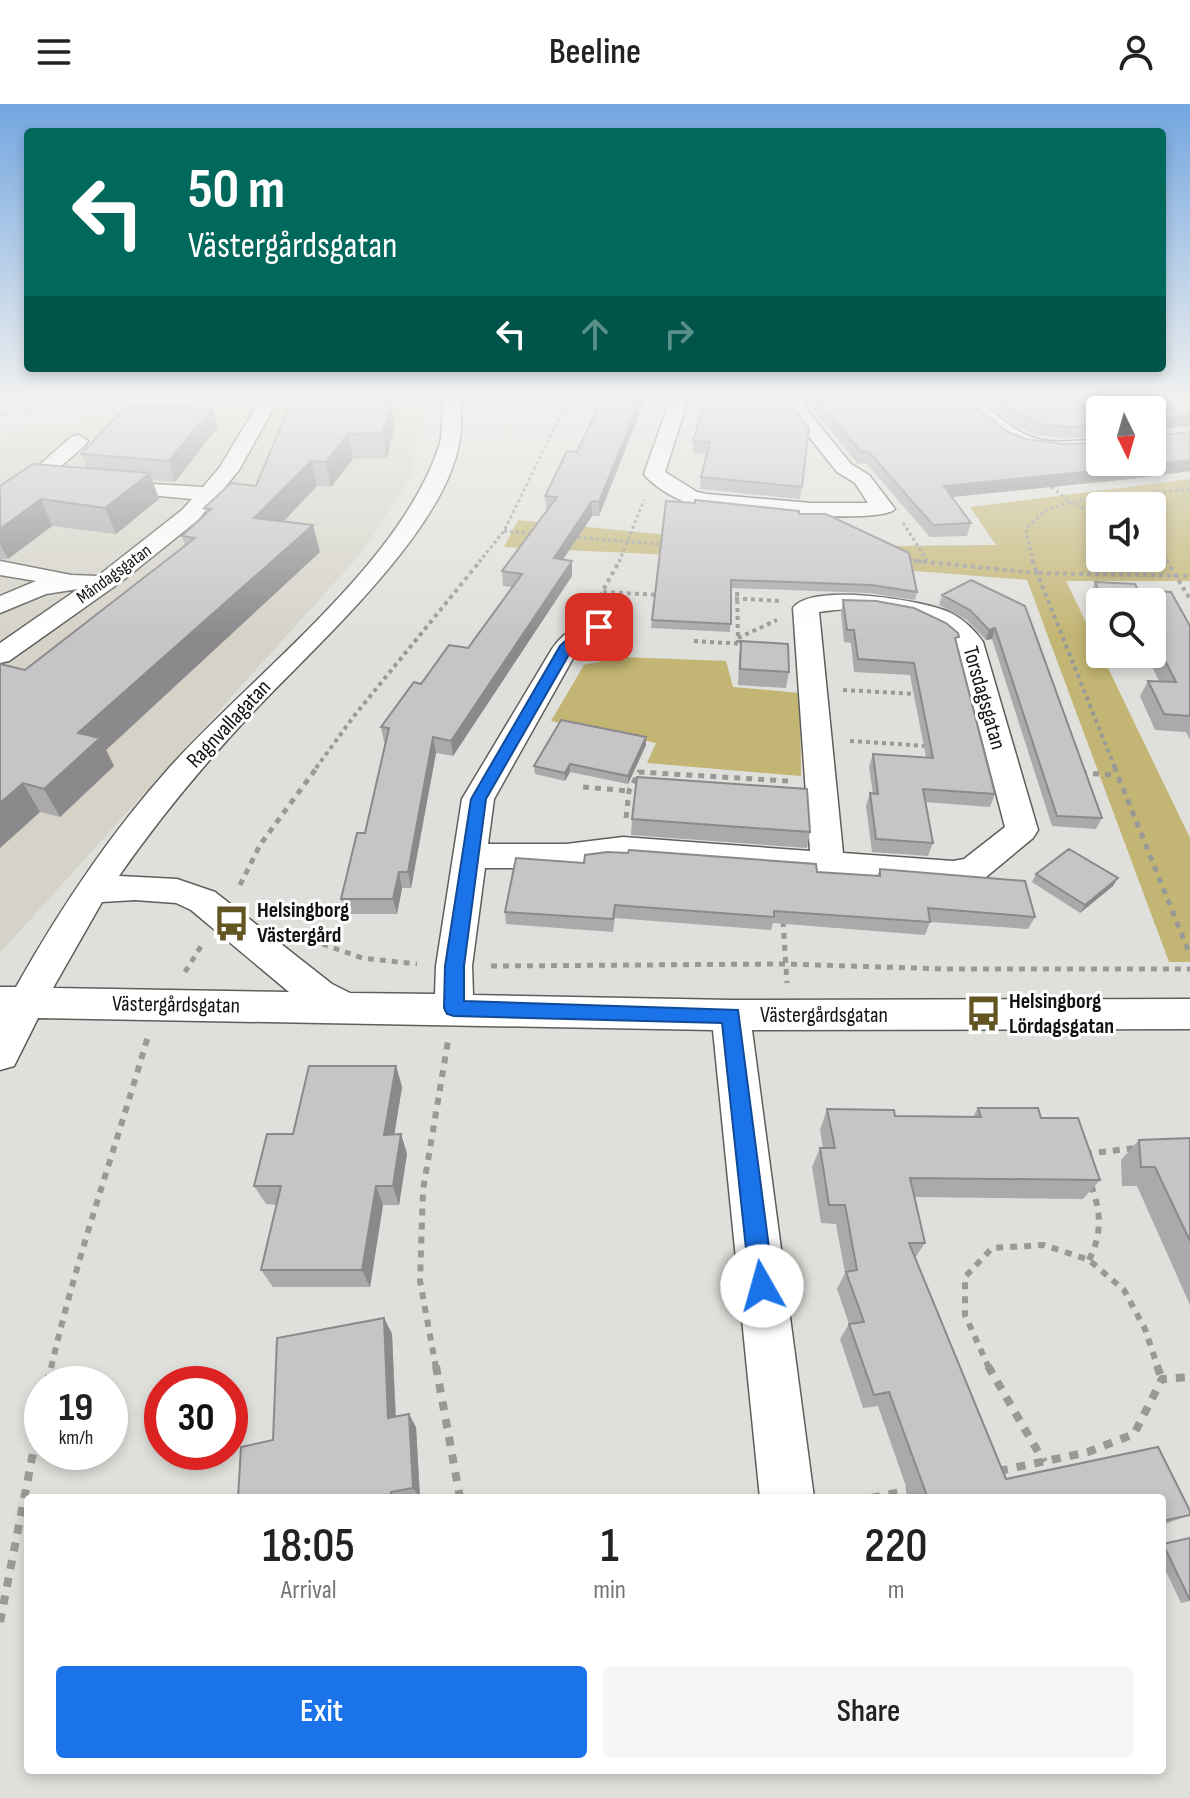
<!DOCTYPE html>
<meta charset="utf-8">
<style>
body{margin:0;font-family:"Sofia Sans Condensed",sans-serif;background:#f6f6f6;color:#222;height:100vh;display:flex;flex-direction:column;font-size:30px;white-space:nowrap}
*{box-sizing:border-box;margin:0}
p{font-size:26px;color:#767676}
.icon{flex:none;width:44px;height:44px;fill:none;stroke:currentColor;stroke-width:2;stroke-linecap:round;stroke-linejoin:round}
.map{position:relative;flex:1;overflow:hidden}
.sheet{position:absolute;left:24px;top:1390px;width:1142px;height:280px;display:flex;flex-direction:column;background:#fff;border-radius:8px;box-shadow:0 4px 12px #0003}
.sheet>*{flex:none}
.top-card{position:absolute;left:24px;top:24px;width:1142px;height:244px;border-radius:8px;box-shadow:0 4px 12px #0003;background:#00695c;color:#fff;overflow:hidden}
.needle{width:52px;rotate:175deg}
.controls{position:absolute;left:1086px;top:292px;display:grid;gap:16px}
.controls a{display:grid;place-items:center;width:80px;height:80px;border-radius:8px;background:#fff;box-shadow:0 4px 12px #0003;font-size:40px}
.speed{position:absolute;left:24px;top:1262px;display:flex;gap:16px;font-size:40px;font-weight:700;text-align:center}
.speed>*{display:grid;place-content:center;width:104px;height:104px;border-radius:50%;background:#fff;box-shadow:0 4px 12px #0003;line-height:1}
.speed small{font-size:20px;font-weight:400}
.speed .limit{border:12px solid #d22;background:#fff;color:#111}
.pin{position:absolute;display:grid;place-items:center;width:68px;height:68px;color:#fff;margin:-34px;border-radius:16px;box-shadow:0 4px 12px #0006}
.me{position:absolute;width:88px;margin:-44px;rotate:353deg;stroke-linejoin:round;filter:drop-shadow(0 0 6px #0008)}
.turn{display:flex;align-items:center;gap:28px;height:168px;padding:0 32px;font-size:36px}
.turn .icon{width:104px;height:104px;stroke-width:2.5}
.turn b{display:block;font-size:56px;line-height:68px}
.lanes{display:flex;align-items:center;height:76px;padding:0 32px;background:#0003;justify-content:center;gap:40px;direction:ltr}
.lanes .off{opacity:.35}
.eta{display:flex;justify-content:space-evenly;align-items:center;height:136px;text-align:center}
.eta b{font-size:48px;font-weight:600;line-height:56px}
.button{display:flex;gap:16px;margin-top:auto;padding:16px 32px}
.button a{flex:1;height:92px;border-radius:8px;background:#1a73e8;color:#fff;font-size:32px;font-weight:600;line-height:92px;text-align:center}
.button a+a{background:#f6f6f6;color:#222}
header{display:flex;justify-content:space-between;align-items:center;height:104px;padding:0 32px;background:#fff;font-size:36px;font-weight:600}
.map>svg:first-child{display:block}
.built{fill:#d5d3c8}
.green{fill:#c3b573;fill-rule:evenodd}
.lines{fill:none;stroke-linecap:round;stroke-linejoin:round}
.minor-casing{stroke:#5f5e5b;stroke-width:3}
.path-far4{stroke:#999996;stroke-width:3;stroke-dasharray:3 3;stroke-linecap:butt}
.path-far3{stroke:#999996;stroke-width:4;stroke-dasharray:4 4;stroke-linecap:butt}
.path-far2{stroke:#999996;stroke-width:5;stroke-dasharray:6 6;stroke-linecap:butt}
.path-far1{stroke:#999996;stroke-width:6;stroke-dasharray:7 7;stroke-linecap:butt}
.path{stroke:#999996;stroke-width:8;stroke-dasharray:9 9;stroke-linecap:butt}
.minor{fill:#fff;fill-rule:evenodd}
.wall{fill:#aba9ab}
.shaded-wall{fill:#8b898b}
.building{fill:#c7c4c7;stroke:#8b898b;stroke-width:2}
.route{fill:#1a73e8;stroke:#114b97;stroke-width:2}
.labels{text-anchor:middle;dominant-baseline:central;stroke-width:6;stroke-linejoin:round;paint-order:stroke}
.far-street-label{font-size:18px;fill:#131312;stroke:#fff}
.street-label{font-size:22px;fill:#131312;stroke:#fff}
.poi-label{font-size:22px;font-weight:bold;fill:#131312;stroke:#fff;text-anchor:start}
</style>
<header><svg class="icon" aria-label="menu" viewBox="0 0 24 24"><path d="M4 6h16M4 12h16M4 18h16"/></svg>Beeline<svg class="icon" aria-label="person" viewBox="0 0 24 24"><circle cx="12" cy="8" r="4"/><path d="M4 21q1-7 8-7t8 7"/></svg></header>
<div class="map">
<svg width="1190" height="1694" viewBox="0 0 1190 1694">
<rect width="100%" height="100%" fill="#dfdfdb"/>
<!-- built -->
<path class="built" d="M286 296H418L425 300 411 373 364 446 0 849V331L198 300Z"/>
<!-- green -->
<path class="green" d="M1190 375V477H1066L1190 734V858H1169L1027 476 779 456 504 443 518 416 786 443 996 441 970 403ZM1100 402H1152V454H1100Z
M622 553 726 557 733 583 800 589 801 672 647 659 656 639 551 617 584 561Z"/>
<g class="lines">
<defs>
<path id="minor" d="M260 296H278L239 366 198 416 122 477 9 557 0 559V539L78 485 46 490 0 509V492L36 477 0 471V457L71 471 98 472 182 406 192 395 108 387 101 385 97 381 101 377 203 383 220 363Z
M443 296H461C461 308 462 321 460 333 450 423 315 542 254 607 205 659 160 713 119 772L177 775 215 788 332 880 350 889 435 890 436 862 462 695 552 545C563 528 587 512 608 518L612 523 576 549 494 695 488 740H566L623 733 810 747 793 504C811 478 925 496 951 509 964 516 975 526 983 538L1038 726 1033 734 986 773 953 781 623 755 566 764H485L472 862 473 891 731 896 1190 895V925L752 926 814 1394H760L713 926 38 914 14 962 0 966V883H16C60 805 109 731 169 664 253 570 403 459 440 339 443 326 442 310 443 296ZM819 508C862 501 927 506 957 540L1005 723 964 755 953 757 843 749ZM135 796 176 799 191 806 289 888 53 884 102 798Z
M670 296H688L665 368 697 388 707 390 811 399H868L855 379 837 368 788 306 786 296H805L806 305 851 360 869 371 895 405C882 421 709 407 685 398 672 393 652 381 644 370Z
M960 296H980C1028 339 1036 341 1100 335V347C1038 353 1002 348 960 296Z
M78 331 88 337 85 341 42 379H28L25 375 28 371 71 333Z"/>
</defs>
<!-- minor casing -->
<use href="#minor" class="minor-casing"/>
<!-- path-far4 -->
<path class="path-far4" d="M0 311 52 303 239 298
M1047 379 1070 398 1100 412
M903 419 928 458
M504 427 534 430
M572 433 666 441
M1152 440 1168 458
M907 456 927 458
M479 458 504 427 568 296
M619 458 644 396
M1033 458 1026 425 1046 406 1070 398 1190 385"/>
<!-- path-far3 -->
<path class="path-far3" d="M907 456 1037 469 1115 664
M1032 456 1037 469 1190 472
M1166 456 1190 495
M737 480 738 539
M603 488 661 491
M727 494 781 497
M596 499 620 456
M738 534 777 516
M694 537 745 540
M843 586 917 590
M850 637 927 642
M316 664 354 612 481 456"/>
<!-- path-far2 -->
<path class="path-far2" d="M1114 662 1190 851
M1081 669 1116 671
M583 683 629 687
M626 714 629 687 639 668 788 677
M240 781 260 741 318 662
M783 817 787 879
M311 836 362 854 417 860
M491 862 785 860 945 865H1190
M185 868 203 839"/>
<!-- path-far1 -->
<path class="path-far1" d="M1085 1050 1135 1044
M1089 1156C1103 1128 1101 1107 1090 1078
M51 1264C77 1151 116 1043 148 932
M436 1264 420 1177 423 1086 448 937
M989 1264 965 1211V1173L992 1144 1044 1141 1089 1156 1124 1186 1145 1225 1158 1264"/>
<!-- path -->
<path class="path" d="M436 1262 460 1394
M988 1262 1044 1358
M1157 1262 1162 1275
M47 1280 51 1262
M999 1367 1088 1348 1134 1330 1162 1275 1190 1273
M871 1394 911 1386
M0 1518 42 1303"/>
<!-- minor -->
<use href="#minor" class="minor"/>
</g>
<!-- wall -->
<path class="wall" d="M602 296H645L599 412H592L563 455 572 472 453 652 436 649 411 784H402L397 810H346L341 795 365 729 386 639 384 638 381 623 421 580 468 544 513 483 503 482 502 467 546 407 545 392 577 348Z
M706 296 802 383 800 395 700 385 701 373 707 350 693 349V337Z
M808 296H970L977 304 1008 328 1026 335 1062 340 1100 339V358H1152V306H1100V333L1061 334 1035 331 1012 319 985 296H1190V322L1154 326V329L1157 332 1190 328V367L1139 374 952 393 971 419 967 432 930 433 866 359 858 360 812 304 811 306Z
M391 297 395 321 387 354 353 355 331 383 317 382 283 418 320 448 106 646 114 662 60 713 40 708 0 744V560L25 566 185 442 182 432 206 409 204 404 256 382 334 298Z
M212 304 218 323 175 378 152 376 159 395 116 430 52 422 8 455H0V382L87 364 81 350Z
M799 410 917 488 915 496 869 489 731 484 730 528 651 524 652 516Z
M971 476 1102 714 1096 725 1052 722 992 535 986 536 967 516 939 501 942 491Z
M1095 478 1138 486 1190 522V636L1186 628 1155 626 1140 592 1148 577H1159L1146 550H1152V498H1100V519L1089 493Z
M843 496 957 541 995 690 990 703 925 698 933 739 928 752 872 748 866 702 870 689 873 690 869 663 873 650 926 653 910 571 854 568 851 539 844 538 841 509Z
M741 537 789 568 786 584 738 581 739 553Z
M646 633V641L628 680 570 668 565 677 535 670 534 662Z
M632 715 810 728 807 744 631 731Z
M584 759 817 768 877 772 880 765 1035 813 1028 825 930 818 925 831 773 819 771 826 615 814 613 828 506 820 505 808Z
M1036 770 1113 782 1080 809 1032 778Z
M396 962 402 983 394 1031 401 1030 407 1050 399 1101H383L370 1183H273L261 1166 277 1101 266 1100 254 1082 293 1030Z
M978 1004H1038L1041 1014H1078L1100 1076 1083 1095 914 1093 925 1139 915 1154 1006 1375 1158 1343 1190 1407V1411L1162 1421V1394H910L878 1302 863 1304 840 1235 849 1220 837 1185 845 1169 836 1120 821 1119 812 1063 820 1044H823L820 1026 827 1005 894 1006 895 1012 973 1013Z
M1190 1034V1201L1137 1082H1122L1121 1056 1139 1036Z
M384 1214 392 1230 396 1312 416 1323 420 1394H238Z
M1190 1434V1497L1181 1499 1162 1459V1440Z"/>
<!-- shaded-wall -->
<path class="shaded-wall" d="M640 296H645L599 412V398Z
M391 297 395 321 387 354 383 329Z
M212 304 218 323 175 378 169 357Z
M1190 311V322L1152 326 1154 318 1157 315Z
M348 330 353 355 331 383 326 358Z
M1190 356V367L1139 374 941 394 944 382Z
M311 357 317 382 261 441 254 414Z
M150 369 159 395 116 430 105 404Z
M41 395 52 422 8 455 0 440V425Z
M592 397V412L554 469V454Z
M313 421 320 448 106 646 114 662 60 713 44 685 78 629Z
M572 457V472L453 652 451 637Z
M995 524 992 535 986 536 989 526Z
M433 633 436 649 411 784 408 768Z
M646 633V641L628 680V672Z
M570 660V668L565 677V669Z
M23 679 40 708 0 744V699Z
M399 768 402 784 397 810 393 795Z
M1118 774 1113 782 1080 809 1085 801Z
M396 962 402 983 391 1051 384 1031Z
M401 1030 407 1050 399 1101 393 1082Z
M376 1082 383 1101 370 1183 362 1166Z
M384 1214 392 1230 396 1326 388 1314Z
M409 1310 416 1323 420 1394 413 1384Z"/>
<!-- building -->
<path class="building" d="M292 296H330L329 298 391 297 383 329 348 330 326 358 311 357 254 414 313 421 78 629 100 634 44 685 23 679 0 699V560L25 566 195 434 182 432 211 405 204 404 231 379 256 382Z
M602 296H640L599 398 592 397 554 454 572 457 451 637 433 633 408 768H399L393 795H341L357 729H365L389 624 381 623 414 578 421 580 449 541 468 544 522 470 502 467 557 393 545 392 567 347 577 348Z
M706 296H787L809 324 802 383 701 373 710 338 693 337Z
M817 296H970L977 304 1008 328 1026 335 1062 340 1100 339V358H1152V306H1100V322L1065 323 1039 320 1015 307 1002 296H1190V311L1157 315 1154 318V329L1157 332 1190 328V356L1144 362 944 382 971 419 933 421 869 348H861Z
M139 302 212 304 169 357 81 350 123 306Z
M33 360 150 369 105 404 41 395 0 425V382Z
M695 396 799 407V410H826L909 449 917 488 871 481 731 476V520L652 516 666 397 695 399Z
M971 476 1025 502 1102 714 1057 712 995 524 989 526 970 506 942 491Z
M1095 478 1135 480 1138 486 1171 488 1190 522V612L1164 610 1148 577 1176 578 1152 531V498H1104Z
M843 496 876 497 914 504 946 519 958 529 959 533 955 534 995 690 923 685 933 739 876 735 870 689 878 690 873 650 933 654 914 559 858 555 854 526H847Z
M741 537 788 540 789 568 740 565Z
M561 616 646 633 628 672 570 660 565 669 534 662Z
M637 673 807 685 810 728 632 715Z
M1069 745 1118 774 1085 801 1036 770Z
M629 746 816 760 817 768 880 772V765L1025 777 1035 813 928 804 930 818 774 807V813L615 801 613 815 505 808 516 754 584 759 585 751 607 748 628 749Z
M309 962H396L384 1031 401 1030 393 1082H376L362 1166H261L281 1082H254L267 1030H293Z
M978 1004H1038L1041 1014H1078L1100 1076 910 1074 925 1139H909L1006 1375 1158 1343 1190 1407V1411L1162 1417V1394H918L927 1392 889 1288 874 1291 849 1220 864 1218 846 1168 857 1166 845 1101H829L820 1044H835L827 1005 894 1006 895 1012 981 1013Z
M1190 1034V1137L1155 1063H1141L1139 1036Z
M384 1214 388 1314 409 1310 413 1384 391 1388V1394H238L241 1343 273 1336 277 1234Z
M1190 1434V1496L1163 1440Z"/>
<!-- sky -->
<linearGradient id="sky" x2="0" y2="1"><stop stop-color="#73a6e0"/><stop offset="0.55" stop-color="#f1f1ef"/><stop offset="1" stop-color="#f1f1ef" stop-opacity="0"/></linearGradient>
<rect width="1190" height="534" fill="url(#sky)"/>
<!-- route -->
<path class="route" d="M599 519 605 523 603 526 583 536 571 547 486 695 464 862V897L738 906 774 1182 770 1191 762 1194 754 1191 750 1182 722 919 454 912 447 910 444 904 445 862 471 695 560 542 573 530Z"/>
<!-- icons -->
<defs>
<symbol id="bus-bare" viewBox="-9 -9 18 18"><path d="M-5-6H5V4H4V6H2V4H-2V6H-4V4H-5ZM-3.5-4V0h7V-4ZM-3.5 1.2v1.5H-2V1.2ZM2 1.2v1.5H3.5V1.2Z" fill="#625522" stroke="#fff" stroke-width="2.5" paint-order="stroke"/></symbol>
</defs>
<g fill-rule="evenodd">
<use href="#bus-bare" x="206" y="794" width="51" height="51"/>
<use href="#bus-bare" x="958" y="884" width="51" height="51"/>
</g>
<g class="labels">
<!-- far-street labels -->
<g class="far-street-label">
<text transform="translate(114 470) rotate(-36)">Måndagsgatan</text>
</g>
<!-- street labels -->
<g class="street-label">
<text transform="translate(984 594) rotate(74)">Torsdagsgatan</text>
<text transform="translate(229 620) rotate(-47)">Ragnvallagatan</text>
<text transform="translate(176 901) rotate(1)">Västergårdsgatan</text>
<text x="824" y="911">Västergårdsgatan</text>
</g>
<!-- poi labels -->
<g class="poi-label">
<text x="257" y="806">Helsingborg<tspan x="257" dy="25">Västergård</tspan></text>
<text x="1009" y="897">Helsingborg<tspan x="1009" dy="25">Lördagsgatan</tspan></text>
</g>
</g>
</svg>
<div class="controls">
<a><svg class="needle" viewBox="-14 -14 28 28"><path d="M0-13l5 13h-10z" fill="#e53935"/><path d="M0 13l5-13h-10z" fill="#767676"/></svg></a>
<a><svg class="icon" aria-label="sound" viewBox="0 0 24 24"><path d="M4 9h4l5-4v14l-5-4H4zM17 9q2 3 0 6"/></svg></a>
<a><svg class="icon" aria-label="search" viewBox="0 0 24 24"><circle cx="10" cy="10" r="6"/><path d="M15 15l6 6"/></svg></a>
</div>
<div class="speed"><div>19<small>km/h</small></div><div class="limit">30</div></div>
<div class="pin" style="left:599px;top:523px;background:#d93025"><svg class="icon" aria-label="arrive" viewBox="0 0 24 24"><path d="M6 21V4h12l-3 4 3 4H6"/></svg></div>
<svg class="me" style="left:762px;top:1182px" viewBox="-20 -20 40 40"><circle r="19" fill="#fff"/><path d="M0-13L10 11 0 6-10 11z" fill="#1a73e8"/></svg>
<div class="top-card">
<div class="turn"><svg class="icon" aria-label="left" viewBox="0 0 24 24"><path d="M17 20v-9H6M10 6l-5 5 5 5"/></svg><div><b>50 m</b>Västergårdsgatan</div></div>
<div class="lanes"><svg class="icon" aria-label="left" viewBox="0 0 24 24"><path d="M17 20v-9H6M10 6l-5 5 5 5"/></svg><svg class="icon off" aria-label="ahead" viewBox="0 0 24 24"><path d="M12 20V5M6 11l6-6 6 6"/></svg><svg class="icon off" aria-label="right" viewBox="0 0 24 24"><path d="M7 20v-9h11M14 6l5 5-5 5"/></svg></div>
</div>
<section class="sheet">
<div class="eta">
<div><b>18:05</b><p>Arrival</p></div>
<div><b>1</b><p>min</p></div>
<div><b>220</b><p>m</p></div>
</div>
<div class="button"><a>Exit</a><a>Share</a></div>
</section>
</div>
